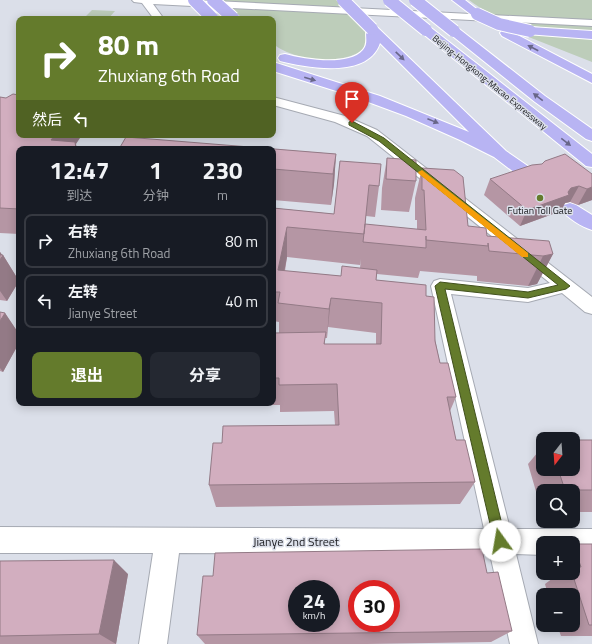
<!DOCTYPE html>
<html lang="zh">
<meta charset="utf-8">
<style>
body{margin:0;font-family:"Titillium Web","Noto Sans SC",sans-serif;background:#242831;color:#f1f3f6;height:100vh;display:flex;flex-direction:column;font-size:15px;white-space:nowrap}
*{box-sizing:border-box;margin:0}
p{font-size:13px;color:#9ea1a6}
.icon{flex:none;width:22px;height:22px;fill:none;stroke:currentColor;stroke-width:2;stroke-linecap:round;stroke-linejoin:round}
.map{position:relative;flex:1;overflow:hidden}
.panel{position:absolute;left:16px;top:146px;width:260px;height:260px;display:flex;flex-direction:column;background:#171b24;border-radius:8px;box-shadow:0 2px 10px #0003}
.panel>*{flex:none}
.guide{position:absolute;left:16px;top:16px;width:260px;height:122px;border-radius:8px;box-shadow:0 2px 10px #0003;background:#647b2c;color:#fff;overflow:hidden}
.needle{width:26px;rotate:197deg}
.fabs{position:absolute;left:536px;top:432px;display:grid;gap:8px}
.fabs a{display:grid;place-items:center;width:44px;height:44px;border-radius:8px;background:#171b24;box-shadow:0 2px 10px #0003;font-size:20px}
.speed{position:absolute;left:288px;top:580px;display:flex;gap:8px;font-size:20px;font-weight:700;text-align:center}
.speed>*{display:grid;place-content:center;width:52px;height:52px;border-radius:50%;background:#171b24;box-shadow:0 2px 10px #0003;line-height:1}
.speed small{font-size:10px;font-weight:400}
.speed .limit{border:6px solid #d22;background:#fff;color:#111}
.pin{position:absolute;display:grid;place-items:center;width:34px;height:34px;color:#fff;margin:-41px -17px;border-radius:50% 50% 50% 0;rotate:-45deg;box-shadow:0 0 4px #0007}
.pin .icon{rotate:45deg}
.me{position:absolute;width:44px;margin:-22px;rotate:347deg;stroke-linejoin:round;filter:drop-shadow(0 0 3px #0008)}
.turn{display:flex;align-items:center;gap:14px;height:84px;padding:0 16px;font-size:18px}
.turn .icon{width:52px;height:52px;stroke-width:2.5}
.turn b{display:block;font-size:28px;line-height:34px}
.then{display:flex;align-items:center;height:38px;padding:0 16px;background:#0003;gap:8px;font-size:15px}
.eta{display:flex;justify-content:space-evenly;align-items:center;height:68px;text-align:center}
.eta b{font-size:24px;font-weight:700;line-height:28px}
.cta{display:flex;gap:8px;margin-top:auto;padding:8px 16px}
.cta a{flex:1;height:46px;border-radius:8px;background:#647b2c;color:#fff;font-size:16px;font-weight:700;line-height:46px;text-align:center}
.cta a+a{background:#242831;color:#f1f3f6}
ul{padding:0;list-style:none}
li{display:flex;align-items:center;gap:12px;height:54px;margin:0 8px 6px;padding:0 8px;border:2px solid #363941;border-radius:8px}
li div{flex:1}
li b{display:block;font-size:15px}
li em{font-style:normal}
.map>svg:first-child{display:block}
.green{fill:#bdcdba}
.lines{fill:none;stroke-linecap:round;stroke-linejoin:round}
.street-casing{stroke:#a6aab3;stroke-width:2}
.highway-casing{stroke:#fff;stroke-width:2}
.street{fill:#fff;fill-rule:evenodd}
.highway{fill:#b8b4f3;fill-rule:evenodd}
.highway-bridge-casing{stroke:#fff;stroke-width:14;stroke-linecap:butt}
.highway-bridge{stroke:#b8b4f3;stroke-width:12}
.wall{fill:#b596a4;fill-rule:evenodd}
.shaded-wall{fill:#937a86}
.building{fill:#d2aebf;stroke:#937a86;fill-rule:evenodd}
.oneway{fill:#686688}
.route{fill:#647b2c;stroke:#41501d}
.slow{fill:#f59e0b}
.poi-dot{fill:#647b2c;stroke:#dbdfe9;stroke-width:1.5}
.labels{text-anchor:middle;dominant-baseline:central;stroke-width:3;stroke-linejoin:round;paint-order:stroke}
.far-street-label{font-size:9px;fill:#18191d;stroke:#dbdfe9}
.poi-label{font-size:10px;fill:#18191d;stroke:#dbdfe9}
.near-street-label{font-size:12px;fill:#18191d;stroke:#dbdfe9}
</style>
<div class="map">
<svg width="592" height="644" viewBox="0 0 592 644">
<rect width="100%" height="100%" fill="#dbdfe9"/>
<!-- green -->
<path class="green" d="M223 0H336L367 31C367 36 368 41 365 46 355 62 318 61 301 57 291 54 281 50 273 44V19H243Z
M469 0H592V31C549 29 504 27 469 0Z
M92 10 115 11 108 19H83Z
M516 32 547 36 592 38V62Z"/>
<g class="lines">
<defs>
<path id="street" d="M132 0H194L592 20V26L153 4 164 19H154L142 3 134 2Z
M273 97 345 116 377 130 592 297V314L585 312 562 293 528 302 451 294 510 529H592V555H573V543H543V555L516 554 538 644H510L490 554 179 553 167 644H139L153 553H0V527L484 529 431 286 434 281 440 279 528 288 550 283 367 136 335 122 273 105Z"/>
<path id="highway" d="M452 0H465L483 14 481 16H473Z
M372 25 376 26 506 151 535 171 537 175 535 179 529 180 523 179 494 157 460 140 406 116 352 96 273 71V62L380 96 469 132 380 43C368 79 308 68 280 61L278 58 280 55 285 54C304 59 348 67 363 50 370 42 363 33 368 26Z
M426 26 430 27 592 154V167L586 166 422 33 420 30 422 27Z
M454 27 458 28 545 96 592 129V141L586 139 535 102 450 34 448 31 450 28Z
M530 27 592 31V39L526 34 524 31 526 28Z
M506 29 592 74V83L502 36 500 33 502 30Z
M570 203 576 205 592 215V230C582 227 567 218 561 209L564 205Z"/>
</defs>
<!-- street casing -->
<use href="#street" class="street-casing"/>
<!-- highway casing -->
<use href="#highway" class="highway-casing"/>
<!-- street -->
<use href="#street" class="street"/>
<!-- highway -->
<use href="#highway" class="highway"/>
<defs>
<path id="highway-bridge" d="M194 0 212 18
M213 0 233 18
M343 0 372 29
M389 0 426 30
M415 0 454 31
M477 14 499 24 530 31"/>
</defs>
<!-- highway-bridge casing -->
<use href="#highway-bridge" class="highway-bridge-casing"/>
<!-- highway-bridge -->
<use href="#highway-bridge" class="highway-bridge"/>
</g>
<!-- wall -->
<path class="wall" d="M0 97 76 144 19 149V234L0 233Z
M273 149 336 154 334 184 331 205 273 200Z
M387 158 416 181 409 212 381 210 382 188Z
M340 161 379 186 375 217 366 216 365 229H417V220H415V198L422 168 468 226 487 236 553 254 537 284 528 286 477 281V276L420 271 418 278 377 274 376 280 426 296 440 363 456 397 450 411 456 440 475 482 460 504 216 507 209 485 222 443 335 425 334 411 280 412V405H227L226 403H273V333H279V322L273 321V208L334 214ZM287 257 360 265 361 259 360 268 341 276 285 271ZM328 327 376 333V344H325V338H327Z
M592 174V200L578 205 570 202 565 203 561 211 520 226 484 195 490 179Z
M0 252 2 255H3L19 281 7 301 0 300Z
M0 312 5 313 19 334V343L3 372 0 371Z
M592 440V512H573V491H543V512H542L528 464 543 446V469H573Z
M592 544V636H561L557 625H573V595H548L545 584 553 578 552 573H573V545Z
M0 561 128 574 116 644H0Z
M487 573 512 631 491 642 367 644H205L197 635Z"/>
<!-- shaded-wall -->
<path class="shaded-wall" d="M55 135H82L76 144 77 149H76L51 140Z
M336 154 334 184 331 205 333 174Z
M579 186 570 202 565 203 561 211 520 226 527 210 571 188Z
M592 187V200L578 205 587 189Z
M287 227V257L280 294 278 270Z
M0 252 3 256V255L19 281 7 301 0 291Z
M553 254 537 284 528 286 543 256Z
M331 298 328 327 327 338 329 309Z
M5 313 19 334V343L3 372 0 368V321Z
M114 560 128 574 116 644 99 634Z"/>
<!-- building -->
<path class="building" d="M13 94 19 95V135H55L51 140 75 142 76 149H19V209L0 208V97L6 98Z
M126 137 336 154 333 174 273 169V149H119Z
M565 154 592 174V187L587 189 579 186 571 188 568 192 569 195 527 210 490 179 532 165 542 164 545 161Z
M387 158 416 160V181L386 179Z
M340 161 381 164 379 186 369 185 364 234 287 227 278 270 341 276 342 266 377 270 376 280 426 285V296L434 297 435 341 440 363H448L456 397H447L456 440H465L475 482 209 485 213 443H222L223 426 339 425 337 384 279 385V378H273V333L326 332 324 344H381L382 303 331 298 329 309 278 303 280 292H273V208L334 214Z
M422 168 454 170 463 177 468 226 486 228 487 236 549 241 553 254 543 256 489 251 488 243V246L426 240V236V248L363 242 365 224 426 230 424 190H422Z
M0 255H3L0 260Z
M0 312 5 313 0 321Z
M573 440H592V490H565L558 469H573Z
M573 544H592V625H589L572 573H573V567H581Z
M482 549 487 573 498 572 512 631 197 635 203 576H213L215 553ZM297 589H331V623H297ZM357 589H391V623H357Z
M114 560 99 634 0 636V561Z"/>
<!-- one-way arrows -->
<defs><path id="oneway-solid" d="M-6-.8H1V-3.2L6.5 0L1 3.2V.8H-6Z"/></defs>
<g class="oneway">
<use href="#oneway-solid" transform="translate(533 48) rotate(-152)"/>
<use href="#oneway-solid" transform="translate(400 56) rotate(44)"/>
<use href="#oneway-solid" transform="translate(310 79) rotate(16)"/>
<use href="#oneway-solid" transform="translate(538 97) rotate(-143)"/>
<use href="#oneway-solid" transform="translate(433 121) rotate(22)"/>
<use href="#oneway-solid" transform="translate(566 142) rotate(38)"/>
</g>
<!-- route -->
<path class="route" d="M352 121 384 138 570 286 566 289 528 298 445 289 506 541 504 546 500 547 495 546 494 541 435 286 440 282 528 292 558 285 379 141 349 125V122Z"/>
<!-- slow -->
<path class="slow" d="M422 170 528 253V257H522L419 174 418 172Z"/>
<!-- markers -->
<circle class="poi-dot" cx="540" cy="198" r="4"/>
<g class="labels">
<!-- far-street labels -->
<g class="far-street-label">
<text transform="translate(490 82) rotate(39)">Beijing-Hongkong-Macao Expressway</text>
</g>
<!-- poi labels -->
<g class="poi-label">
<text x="540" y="210">Futian Toll Gate</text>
</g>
<!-- near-street labels -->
<g class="near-street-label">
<text x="296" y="541">Jianye 2nd Street</text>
</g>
</g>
</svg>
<div class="fabs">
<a><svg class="needle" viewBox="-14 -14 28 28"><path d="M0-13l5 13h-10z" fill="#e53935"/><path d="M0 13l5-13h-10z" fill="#9ea1a6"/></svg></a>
<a><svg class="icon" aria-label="search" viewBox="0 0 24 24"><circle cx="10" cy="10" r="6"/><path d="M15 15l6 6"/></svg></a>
<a>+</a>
<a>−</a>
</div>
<div class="speed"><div>24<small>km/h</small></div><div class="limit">30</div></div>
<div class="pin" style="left:352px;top:123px;background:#d93025"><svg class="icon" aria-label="arrive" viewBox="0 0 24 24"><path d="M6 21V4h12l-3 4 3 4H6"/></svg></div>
<svg class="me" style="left:500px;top:541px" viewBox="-20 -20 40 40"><circle r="19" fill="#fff"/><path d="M0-13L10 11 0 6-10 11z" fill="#647b2c"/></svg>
<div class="guide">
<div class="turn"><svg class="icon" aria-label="right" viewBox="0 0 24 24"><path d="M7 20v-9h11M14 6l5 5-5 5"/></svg><div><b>80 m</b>Zhuxiang 6th Road</div></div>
<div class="then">然后<svg class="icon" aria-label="left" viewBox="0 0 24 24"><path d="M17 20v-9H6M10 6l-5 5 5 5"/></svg></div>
</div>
<section class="panel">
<div class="eta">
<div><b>12:47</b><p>到达</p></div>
<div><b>1</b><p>分钟</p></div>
<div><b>230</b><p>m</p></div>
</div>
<ul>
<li><svg class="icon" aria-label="right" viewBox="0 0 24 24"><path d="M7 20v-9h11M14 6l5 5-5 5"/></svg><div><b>右转</b><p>Zhuxiang 6th Road</p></div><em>80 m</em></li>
<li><svg class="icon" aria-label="left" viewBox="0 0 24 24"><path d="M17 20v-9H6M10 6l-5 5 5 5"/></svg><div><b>左转</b><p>Jianye Street</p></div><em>40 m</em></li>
</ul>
<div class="cta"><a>退出</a><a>分享</a></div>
</section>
</div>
